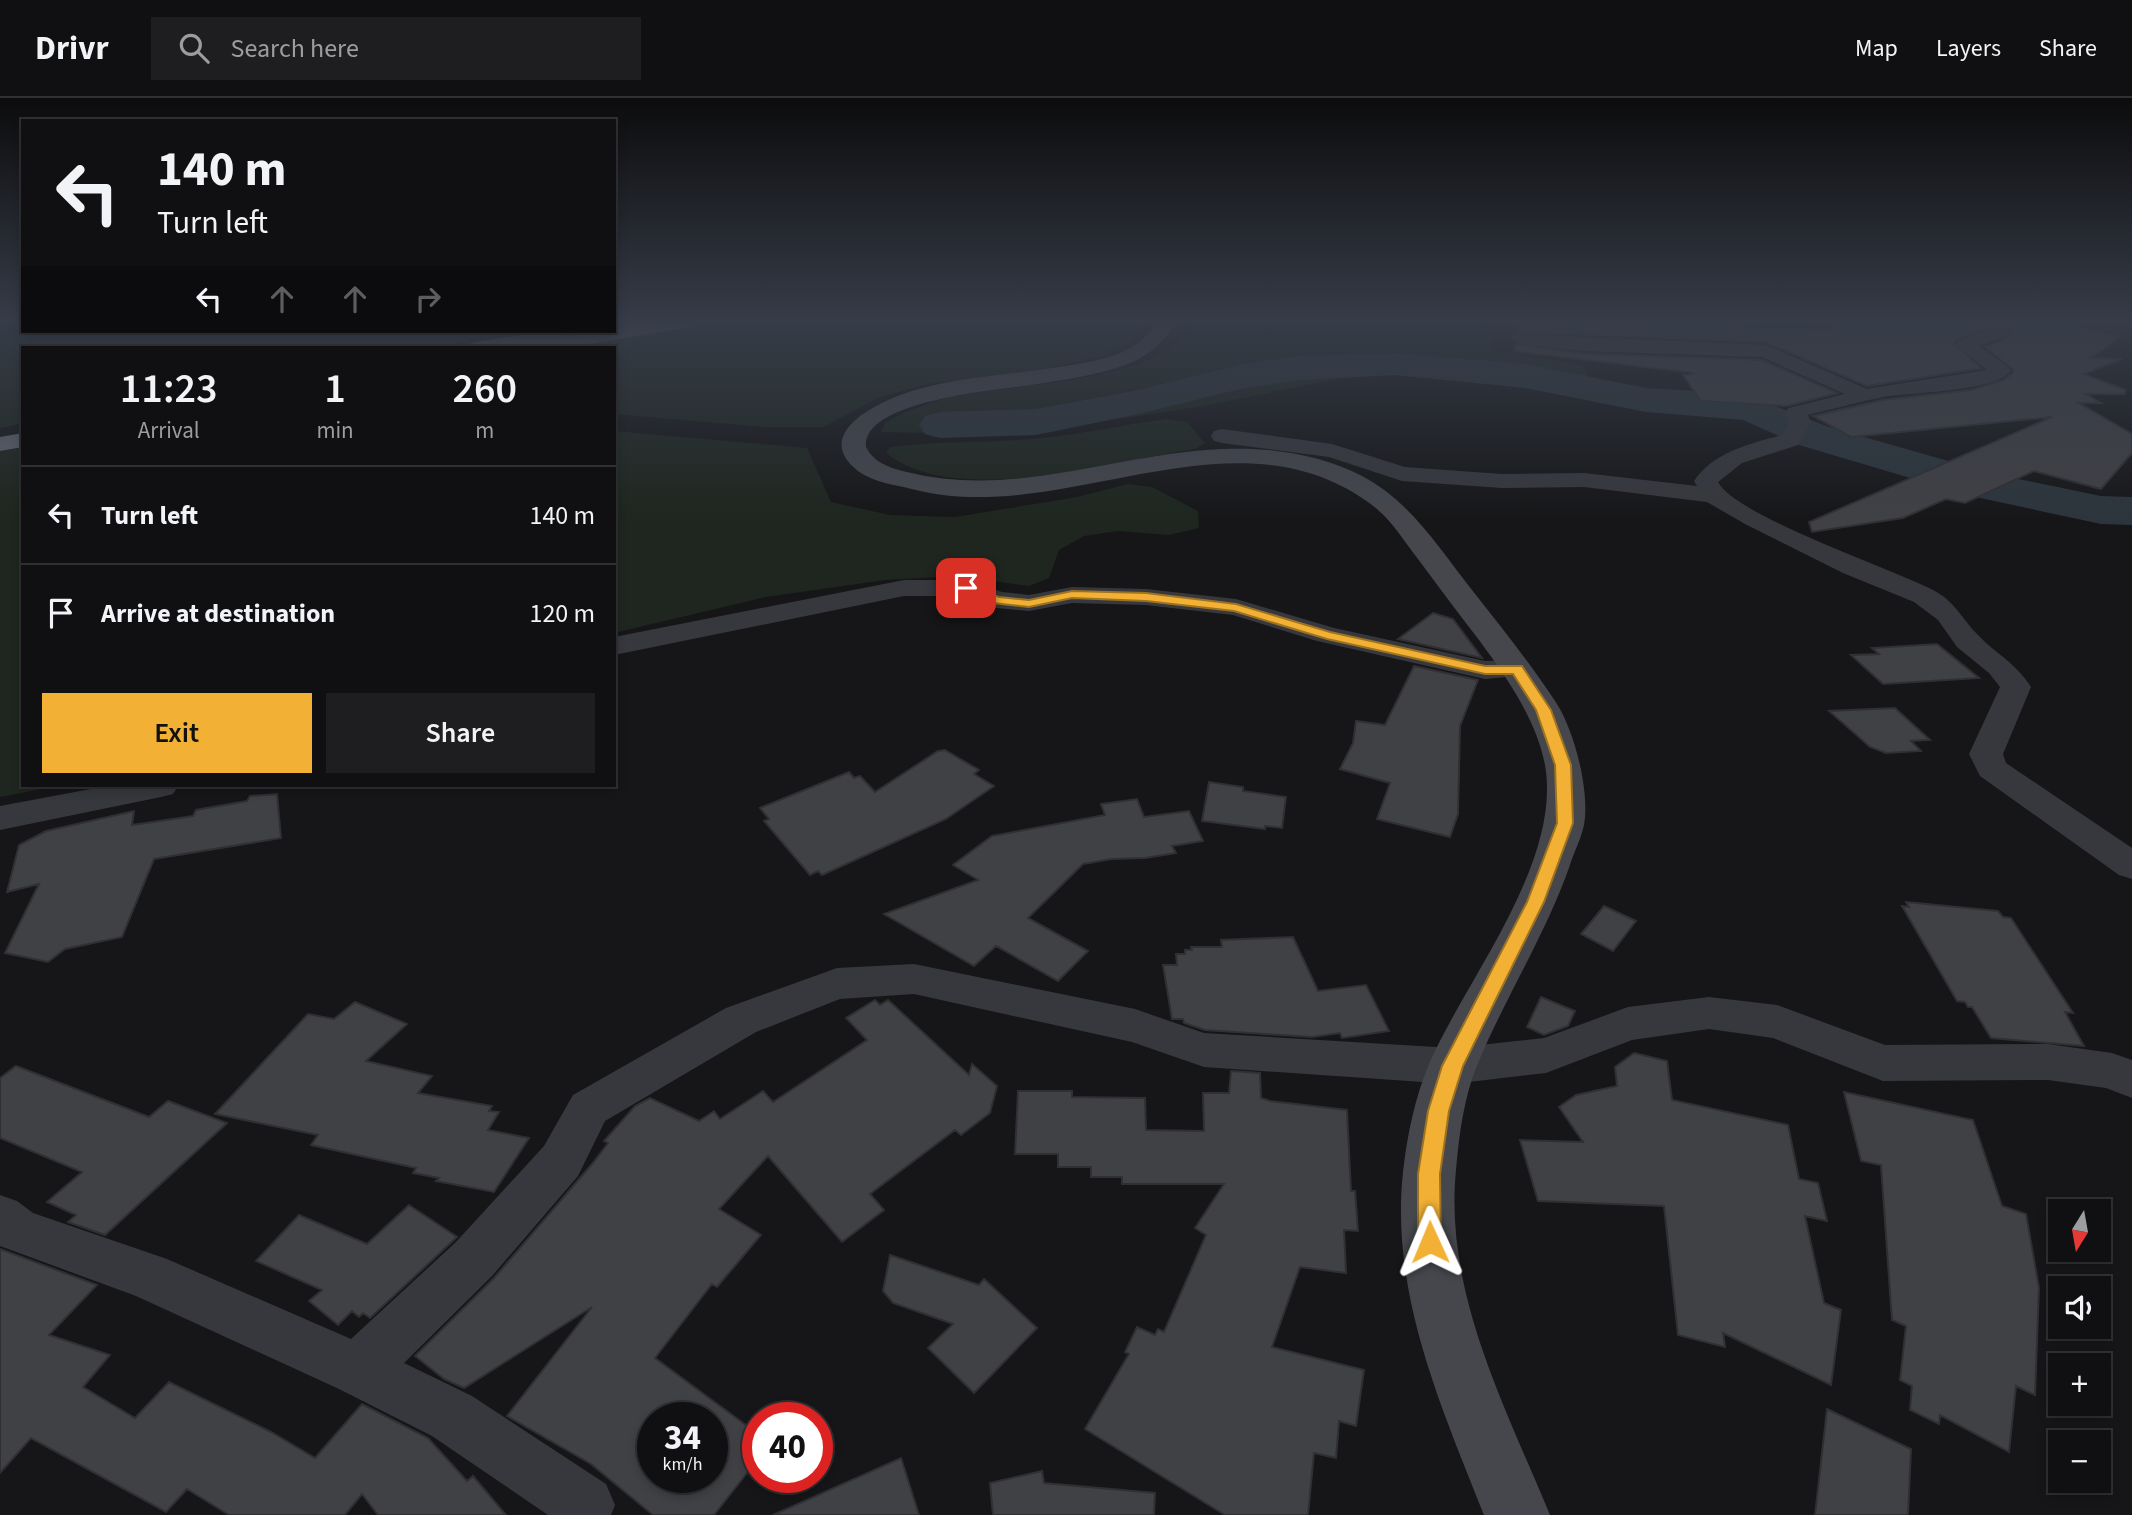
<!DOCTYPE html>
<meta charset="utf-8">
<style>
body{margin:0;font-family:"Source Sans 3",sans-serif;background:#1e1e20;color:#f1f3f6;height:100vh;display:flex;flex-direction:column;font-size:26px;white-space:nowrap}
*{box-sizing:border-box;margin:0}
p{font-size:23px;color:#9c9d9f}
.icon{flex:none;width:38px;height:38px;fill:none;stroke:currentColor;stroke-width:2;stroke-linecap:round;stroke-linejoin:round}
.map{position:relative;flex:1;overflow:hidden}
.side{position:absolute;left:21px;top:248px;width:595px;height:441px;display:flex;flex-direction:column;background:#101012;border-radius:0px;box-shadow:0 4px 10px #0003,0 0 0 2px #303032}
.side>*{flex:none}
.hud{position:absolute;left:21px;top:21px;width:595px;height:214px;border-radius:0px;box-shadow:0 4px 10px #0003,0 0 0 2px #303032;background:#101012;color:#f1f3f6;overflow:hidden}
.needle{width:46px;rotate:191deg}
.fabs{position:absolute;left:2048px;top:1101px;display:grid;gap:14px}
.fabs a{display:grid;place-items:center;width:63px;height:63px;border-radius:0px;background:#101012;box-shadow:0 4px 10px #0003,0 0 0 2px #303032;font-size:35px}
.speed{position:absolute;left:637px;top:1304px;display:flex;gap:14px;font-size:35px;font-weight:700;text-align:center}
.speed>*{display:grid;place-content:center;width:91px;height:91px;border-radius:50%;background:#101012;box-shadow:0 4px 10px #0003,0 0 0 2px #303032;line-height:1}
.speed small{font-size:18px;font-weight:400}
.speed .limit{border:10px solid #d22;background:#fff;color:#111}
.pin{position:absolute;display:grid;place-items:center;width:60px;height:60px;color:#fff;margin:-30px;border-radius:14px;box-shadow:0 4px 10px #0006}
.me{position:absolute;width:77px;margin:-38px;rotate:359deg;stroke-linejoin:round;filter:drop-shadow(0 0 5px #0008)}
.turn{display:flex;align-items:center;gap:24px;height:147px;padding:0 21px;font-size:32px}
.turn .icon{width:91px;height:91px;stroke-width:2.5}
.turn b{display:block;font-size:49px;line-height:60px}
.lanes{display:flex;align-items:center;height:66px;padding:0 21px;background:#0003;justify-content:center;gap:35px;direction:ltr}
.lanes .off{opacity:.35}
.eta{display:flex;justify-content:space-evenly;align-items:center;height:119px;text-align:center}
.eta b{font-size:42px;font-weight:600;line-height:49px}
.cta{display:flex;gap:14px;margin-top:auto;padding:14px 21px}
.cta a{flex:1;height:80px;border-radius:0px;background:#f2b134;color:#111;font-size:28px;font-weight:600;line-height:80px;text-align:center}
.cta a+a{background:#1e1e20;color:#f1f3f6}
ul{padding:0;list-style:none}
li{display:flex;align-items:center;gap:21px;height:98px;padding:0 21px;border-top:2px solid #303032}
li div{flex:1}
li b{display:block;font-size:26px}
li em{font-style:normal}
header{display:flex;align-items:center;gap:42px;box-sizing:border-box;height:98px;padding:0 35px;background:#101012;border-bottom:2px solid #303032}
header strong{font-size:33px}
nav{display:flex;gap:38px;margin-inline-start:auto;font-size:24px}
.search{width:490px;height:63px;background:#1e1e20;display:flex;align-items:center;gap:18px;box-sizing:border-box;padding:0 24px;border-radius:0px;color:#9c9d9f;font-size:26px}
.map>svg:first-child{display:block}
.green{fill:#1e261f}
.lines{fill:none;stroke-linecap:round;stroke-linejoin:round}
.river{fill:#2c353c;fill-rule:evenodd}
.building{fill:#404145;stroke:#303034;stroke-width:2;fill-rule:evenodd}
.street{fill:#37383d;fill-rule:evenodd}
.secondary{fill:#45474d;fill-rule:evenodd}
.highway{fill:#63666e;fill-rule:evenodd}
.route{fill:#f2b134;stroke:#9d7322;stroke-width:2}
</style>
<header>
<strong>Drivr</strong>
<div class="search"><svg class="icon" aria-label="search" viewBox="0 0 24 24"><circle cx="10" cy="10" r="6"/><path d="M15 15l6 6"/></svg>Search here</div>
<nav><a>Map</a><a>Layers</a><a>Share</a></nav>
</header>
<div class="map">
<svg width="2132" height="1417" viewBox="0 0 2132 1417">
<rect width="100%" height="100%" fill="#161618"/>
<!-- green -->
<path class="green" d="M0 224H23V233H532L427 250H23V325L0 330Z
M720 224H1139L1144 229 1130 245 1099 259 1044 271 928 286 880 299 823 329H765L614 316V250H570Z
M1190 224H1482L1493 235 1490 253 1582 267 1591 281 1617 289 1613 294C1583 292 1554 285 1524 280 1482 275 1434 272 1392 275 1328 279 1266 297 1203 308 1095 326 992 338 881 334L886 324C907 313 927 305 951 299 1008 287 1133 284 1175 246 1181 241 1186 231 1190 224Z
M1167 321 1187 324 1205 345 1195 351C1113 363 956 411 886 355L890 349C937 343 985 345 1032 341 1078 337 1121 327 1167 321Z
M614 333 807 350 831 404 890 417 955 419 1077 399 1128 386 1152 389 1198 413 1199 430 1169 437 1117 433 1084 438 1059 452 1049 480 1029 488 958 478 885 482 766 499 614 535Z
M23 349V688H58L0 699V353Z"/>
<g class="lines">
<!-- river -->
<path class="river" d="M1395 255 1525 266 1646 290 1728 295 1754 300 1829 329 1994 376 2101 398 2132 399V427L2101 426 1971 398 1799 347 1743 322 1646 314 1525 290 1395 277 1298 282 1240 291 1134 317 1036 337 940 340 925 336 919 327 925 318 940 314 1036 311 1134 293 1239 267 1298 258Z"/>
</g>
<!-- building -->
<path class="building" d="M1521 224 1832 232 1834 224H1992L1989 229 1957 241 1954 246 1981 270 1867 288 1766 244 1518 234Z
M2016 224H2051L2120 239 2091 260 2122 261 2083 276 2126 292 2125 296H2086L2101 305H2079L2132 336V355L2101 391 2034 373 1965 405 1946 401 1903 420 1812 434 1809 424 2052 319 1851 339 1813 318 1883 302 1971 292 2003 282 2013 275V271L1985 249 2006 241Z
M1515 246 1586 256 1761 262 1837 295 1787 308 1701 303 1683 277 1695 275 1514 253Z
M1433 515 1453 521 1482 560 1398 541Z
M1937 546 1979 580 1883 586 1851 557 1879 556 1872 550Z
M1414 568 1478 582 1460 628 1458 716 1450 739 1377 721 1390 685 1340 671 1353 645 1356 623 1385 627Z
M1895 610 1930 642 1911 643 1921 653 1886 655 1870 649 1829 613Z
M945 652 979 672 974 676 994 688 946 721 822 777 818 773 810 777 764 723 769 721 760 710 849 674 854 680 860 678 875 694 938 653Z
M1209 684 1243 689V693L1286 699 1282 730 1265 728V731L1202 723Z
M277 696 281 740 154 761 122 839 65 851 48 864 5 855 39 786 7 794 19 747 46 733 134 713 132 727 193 718 196 712 247 703 250 698Z
M1137 701 1144 719 1189 713 1203 743 1172 748 1176 755 1145 760 1112 761 1083 766 1028 820 1088 853 1058 883 996 848 974 868 884 816 978 782 953 767 992 738 1105 717 1101 706Z
M1906 804 1998 813 2003 819 2011 820 2073 915 2065 914 2084 948 1991 940 1972 909H1968L1965 904 1957 903 1902 808 1909 809Z
M1604 808 1636 823 1613 853 1581 836Z
M1293 839 1318 893 1366 887 1389 933 1342 940 1340 935 1312 939 1205 932 1184 925 1183 921H1172L1163 867H1177L1176 856H1185V852H1192L1191 849H1222L1221 842Z
M1541 899 1575 913 1568 928 1544 937 1527 929Z
M875 902 880 907 888 902 969 977 972 966 997 988 990 1015 961 1037 955 1032 870 1096 884 1112 842 1144 768 1058 719 1111 761 1137 717 1189 712 1186 655 1260 758 1336V1361L714 1417H653L591 1366 507 1318 592 1209 464 1290 444 1281 415 1258 494 1180 592 1066 608 1045 604 1043 635 1008 650 1000 699 1023 714 1013 720 1021 763 993 773 1004 867 942 846 920ZM653 1320H712V1379H653Z
M355 904 407 926 366 963 432 978 418 995 492 1008 489 1013 499 1014 488 1032 529 1040 494 1094 436 1083 439 1080 413 1075 416 1070 311 1047 318 1037 215 1016 308 916 334 921Z
M1634 955 1667 963 1672 1002 1788 1027 1799 1081 1818 1085 1827 1123 1805 1118 1824 1205 1841 1212 1831 1287 1723 1235 1725 1249 1678 1237 1664 1108 1538 1103 1520 1042 1583 1044 1559 1009 1576 997 1617 988 1615 969Z
M16 968 149 1019 168 1003 227 1025 105 1137 68 1124 76 1117 47 1104 82 1074 0 1040V980Z
M1231 973 1260 975 1261 1000 1270 1003 1347 1012 1351 1093H1355L1358 1133 1344 1132 1346 1175 1300 1169 1272 1249 1364 1272 1356 1328 1339 1323 1336 1360 1314 1355 1308 1417H1225L1085 1331 1129 1256 1125 1254 1137 1229 1155 1237 1158 1231 1164 1234 1206 1137 1195 1130 1224 1086H1122V1079H1091V1069H1058V1056H1015L1018 993H1072V999L1145 1000 1146 1032 1204 1033 1203 995H1229Z
M1844 994 1973 1022 2002 1108 2026 1116 2039 1190 2035 1297 2016 1288 2009 1354 1940 1317 1939 1326 1910 1312 1912 1288 1900 1282 1906 1228 1892 1222 1881 1067 1861 1063Z
M409 1107 457 1139 370 1220 363 1215 359 1219 352 1213 338 1227 309 1203 322 1192 256 1163 299 1117 367 1146Z
M0 1151 97 1187 49 1237 110 1257 83 1289 135 1320 169 1284 271 1334 315 1360 362 1306 428 1340 467 1383 473 1378 506 1417H378L362 1396 345 1417H229L187 1391 166 1414 31 1340 0 1375Z
M890 1157 979 1187 984 1181 1037 1230 974 1295 928 1250 953 1226 893 1205 883 1193Z
M1827 1311 1911 1351 1908 1417H1815Z
M901 1360 919 1417H773Z
M1042 1373 1044 1385 1155 1395 1154 1417H993L990 1385Z"/>
<g class="lines">
<!-- street -->
<path class="street" d="M1995 224H2013L2005 239 1979 248 2008 269 2011 273C1995 294 1911 294 1883 299 1858 304 1833 311 1808 317L1811 325 1798 347 1742 365 1718 384C1736 418 1892 471 1933 492 1955 503 1961 520 1978 537 1997 557 2014 563 2031 589L2003 656 2006 665 2132 750V781L2119 777 1980 678 1969 656 2000 589 1989 575 1957 549 1938 522 1914 504 1843 475 1745 426 1707 404 1584 389 1502 390 1402 383 1329 359 1222 345 1214 343 1211 338 1214 333 1222 331 1332 346 1405 369 1502 376 1584 375 1697 388 1694 383C1714 354 1749 346 1782 337L1789 325 1785 314 1789 310 1845 296 1762 259 1586 253 1520 246 1511 240 1513 236 1766 247 1867 291 1987 272 1956 247 1958 243 1991 231Z
M904 482H966L1002 494 1029 497 1072 489 1146 491 1236 501 1334 530 1485 563 1517 562 1528 565 1532 571 1528 577 1485 581 1317 543 1233 517 1146 507 1072 505 1029 513 997 510 962 498H904L614 557V539Z
M107 688H178L173 696 161 699 0 732V708Z
M914 866 1135 911 1204 935 1452 950 1544 940 1628 909 1709 899 1777 907 1885 947 2048 946 2112 955 2132 962V1000L2106 990 2048 982 1883 983 1773 940 1709 931 1632 942 1546 975 1452 986 1204 969 1132 944 914 896 840 901 756 934 605 1023 578 1078 492 1178 404 1265 472 1298 606 1386 615 1407 611 1417H548L432 1338 339 1291 136 1198 0 1148V1097L17 1103 33 1115 167 1161 351 1241 456 1144 544 1048 573 997 726 910 837 870Z"/>
<!-- secondary -->
<path class="secondary" d="M1157 224H1177C1163 245 1149 258 1125 267 1095 278 1062 282 1031 287 998 292 862 302 866 349 874 365 890 370 907 374 1014 401 1117 355 1223 351 1270 349 1320 356 1362 378 1410 403 1439 450 1472 492 1501 529 1531 566 1557 606 1575 635 1590 694 1584 727 1581 741 1574 754 1570 767 1546 836 1506 898 1478 965 1464 998 1459 1037 1456 1072 1444 1194 1505 1308 1550 1417H1484C1441 1308 1390 1195 1403 1074 1407 1038 1415 999 1429 966 1467 879 1562 765 1545 667 1536 620 1506 579 1479 542 1458 515 1438 488 1418 461 1403 442 1391 421 1372 407 1235 304 1065 429 916 392 897 387 874 385 858 373 827 349 845 326 871 311 925 279 998 279 1059 269 1086 265 1123 260 1144 240 1149 235 1153 229 1157 224Z"/>
<!-- highway -->
<path class="highway" d="M649 224H694L691 228 684 230 567 250H466L469 246 476 244 545 233H564L567 238 614 233V230Z
M23 335V349L0 353V339Z"/>
</g>
<!-- sky -->
<linearGradient id="sky" x2="0" y2="1"><stop stop-color="#0c0c0d"/><stop offset="0.53" stop-color="#363c48"/><stop offset="1" stop-color="#363c48" stop-opacity="0"/></linearGradient>
<rect width="2132" height="422" fill="url(#sky)"/>
<!-- route -->
<path class="route" d="M966 486 999 499 1029 502 1072 493 1146 495 1236 506 1330 534 1485 568H1522L1551 612 1571 667 1573 725 1544 804 1463 968 1449 1013 1440 1076 1441 1144 1438 1151 1430 1154 1422 1151 1418 1144V1076L1428 1013 1442 968 1527 804 1557 725 1555 667 1536 612 1513 576H1485L1327 541 1234 513 1146 503 1072 500 1029 509 993 505 962 492 960 490Z"/>
</svg>
<div class="fabs">
<a><svg class="needle" viewBox="-14 -14 28 28"><path d="M0-13l5 13h-10z" fill="#e53935"/><path d="M0 13l5-13h-10z" fill="#9c9d9f"/></svg></a>
<a><svg class="icon" aria-label="sound" viewBox="0 0 24 24"><path d="M4 9h4l5-4v14l-5-4H4zM17 9q2 3 0 6"/></svg></a>
<a>+</a>
<a>−</a>
</div>
<div class="speed"><div>34<small>km/h</small></div><div class="limit">40</div></div>
<div class="pin" style="left:966px;top:490px;background:#d93025"><svg class="icon" aria-label="arrive" viewBox="0 0 24 24"><path d="M6 21V4h12l-3 4 3 4H6"/></svg></div>
<svg class="me" style="left:1430px;top:1144px" viewBox="-20 -20 40 40"><path d="M0-17L14 15 0 8-14 15z" fill="#f2b134" stroke="#fff" stroke-width="4"/></svg>
<div class="hud">
<div class="turn"><svg class="icon" aria-label="left" viewBox="0 0 24 24"><path d="M17 20v-9H6M10 6l-5 5 5 5"/></svg><div><b>140 m</b>Turn left</div></div>
<div class="lanes"><svg class="icon" aria-label="left" viewBox="0 0 24 24"><path d="M17 20v-9H6M10 6l-5 5 5 5"/></svg><svg class="icon off" aria-label="ahead" viewBox="0 0 24 24"><path d="M12 20V5M6 11l6-6 6 6"/></svg><svg class="icon off" aria-label="ahead" viewBox="0 0 24 24"><path d="M12 20V5M6 11l6-6 6 6"/></svg><svg class="icon off" aria-label="right" viewBox="0 0 24 24"><path d="M7 20v-9h11M14 6l5 5-5 5"/></svg></div>
</div>
<section class="side">
<div class="eta">
<div><b>11:23</b><p>Arrival</p></div>
<div><b>1</b><p>min</p></div>
<div><b>260</b><p>m</p></div>
</div>
<ul>
<li><svg class="icon" aria-label="left" viewBox="0 0 24 24"><path d="M17 20v-9H6M10 6l-5 5 5 5"/></svg><div><b>Turn left</b></div><em>140 m</em></li>
<li><svg class="icon" aria-label="arrive" viewBox="0 0 24 24"><path d="M6 21V4h12l-3 4 3 4H6"/></svg><div><b>Arrive at destination</b></div><em>120 m</em></li>
</ul>
<div class="cta"><a>Exit</a><a>Share</a></div>
</section>
</div>
